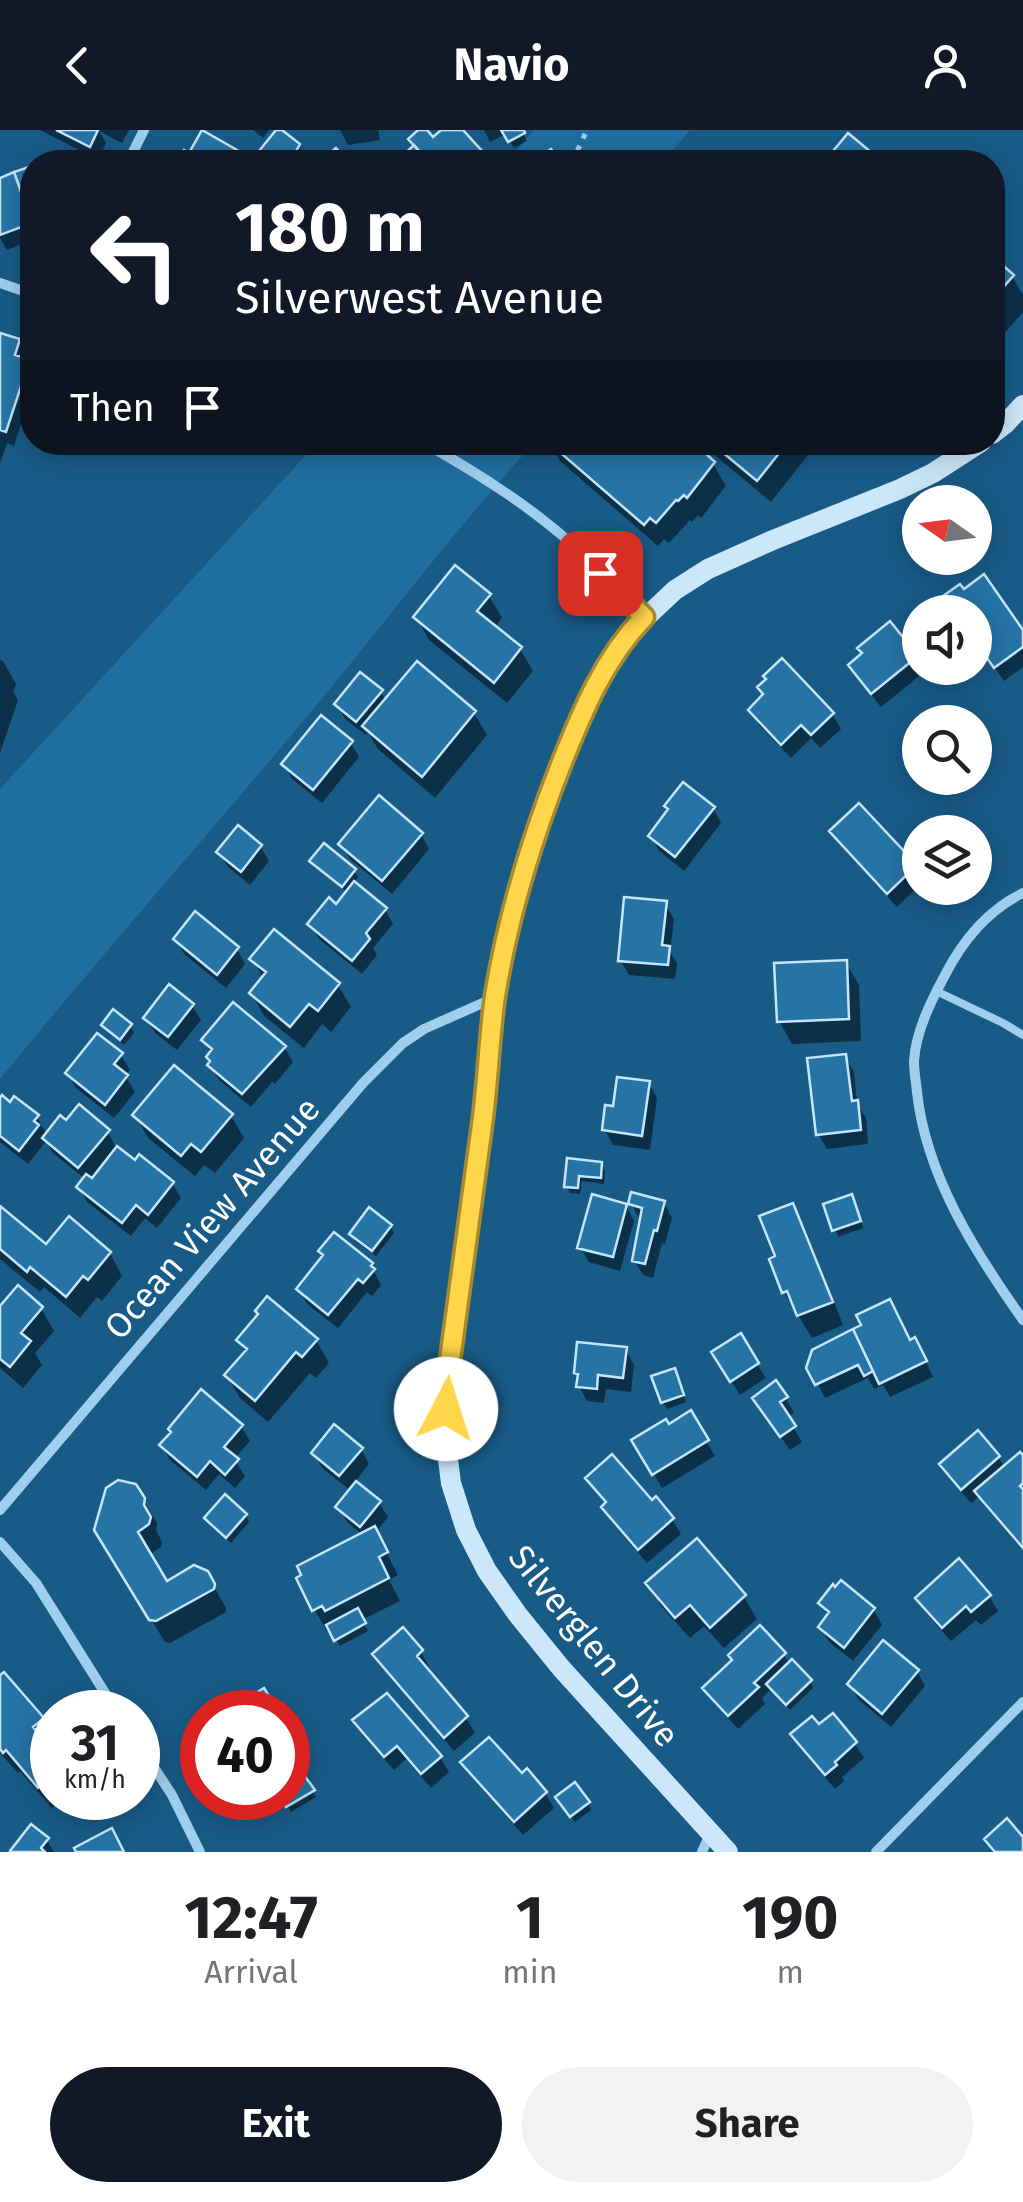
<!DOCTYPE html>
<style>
body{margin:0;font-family:"Fira Sans",sans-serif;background:#f2f2f2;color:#202124;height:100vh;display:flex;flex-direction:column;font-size:38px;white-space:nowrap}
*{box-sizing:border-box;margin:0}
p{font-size:32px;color:#757577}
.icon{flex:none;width:55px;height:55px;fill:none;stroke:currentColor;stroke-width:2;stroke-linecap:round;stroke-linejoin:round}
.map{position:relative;height:1722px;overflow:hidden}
.sheet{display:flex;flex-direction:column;background:#fff;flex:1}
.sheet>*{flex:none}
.top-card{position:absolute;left:20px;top:20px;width:985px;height:305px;border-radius:40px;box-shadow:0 5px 25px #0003;background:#111827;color:#fff;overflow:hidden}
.needle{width:65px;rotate:284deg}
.controls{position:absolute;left:902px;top:355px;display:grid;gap:20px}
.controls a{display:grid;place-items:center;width:90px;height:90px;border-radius:50%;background:#fff;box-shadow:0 5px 25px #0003;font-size:50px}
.speed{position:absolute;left:30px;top:1560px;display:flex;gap:20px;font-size:50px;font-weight:700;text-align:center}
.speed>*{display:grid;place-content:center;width:130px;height:130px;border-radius:50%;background:#fff;box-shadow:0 5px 25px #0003;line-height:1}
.speed small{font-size:25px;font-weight:400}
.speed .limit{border:15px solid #d22;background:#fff;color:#111}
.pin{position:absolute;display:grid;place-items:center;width:85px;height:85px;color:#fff;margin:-42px;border-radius:20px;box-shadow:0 5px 15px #0006}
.me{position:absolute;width:110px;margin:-55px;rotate:5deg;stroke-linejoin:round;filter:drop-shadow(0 0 8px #0008)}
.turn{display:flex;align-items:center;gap:35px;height:210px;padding:0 50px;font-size:45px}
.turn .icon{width:130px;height:130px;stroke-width:2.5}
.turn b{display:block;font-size:70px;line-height:85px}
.then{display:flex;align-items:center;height:95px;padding:0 50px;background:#0003;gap:20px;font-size:38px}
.eta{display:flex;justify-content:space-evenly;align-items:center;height:170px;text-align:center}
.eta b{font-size:60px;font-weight:700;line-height:70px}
.button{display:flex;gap:20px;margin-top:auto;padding:20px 50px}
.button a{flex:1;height:115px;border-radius:60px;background:#111827;color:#fff;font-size:40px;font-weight:700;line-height:115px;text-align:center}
.button a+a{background:#f2f2f2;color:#202124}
header{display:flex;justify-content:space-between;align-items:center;height:130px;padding:0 50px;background:#111827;color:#fff;font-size:45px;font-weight:700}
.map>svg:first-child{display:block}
.grass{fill:#206fa1}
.shadow{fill:#0007}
.building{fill:#2674a6;stroke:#c4e5fa;stroke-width:2.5}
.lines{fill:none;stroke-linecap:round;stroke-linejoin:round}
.path{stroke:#9fcfed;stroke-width:5;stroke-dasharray:5 8;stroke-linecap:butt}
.lane{stroke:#9fcfed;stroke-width:8}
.street{stroke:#9fcfed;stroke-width:10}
.secondary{stroke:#cce7f9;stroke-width:20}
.route-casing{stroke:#a68a30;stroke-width:25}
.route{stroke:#ffd54a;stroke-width:18}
.labels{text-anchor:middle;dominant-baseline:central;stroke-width:10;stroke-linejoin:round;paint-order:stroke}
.street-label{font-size:35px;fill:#fff;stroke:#185b87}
</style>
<header><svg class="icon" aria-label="back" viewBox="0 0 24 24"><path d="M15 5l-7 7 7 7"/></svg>Navio<svg class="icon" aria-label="person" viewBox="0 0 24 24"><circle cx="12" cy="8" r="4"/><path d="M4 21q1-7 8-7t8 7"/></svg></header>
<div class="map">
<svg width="1023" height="1722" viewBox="0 0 1023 1722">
<rect width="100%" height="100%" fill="#185b87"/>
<!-- grass -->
<path class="grass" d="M534 0H690L671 22 672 32H506Z
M317 313H534C457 397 388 489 315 577 211 702 103 823 0 949V659Z"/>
<!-- shadow -->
<path class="shadow" d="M40 0H129L122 13 99 1 106 13 98 30Z
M253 0H269L263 8Z
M278 0 298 16 302 22 297 32H271L262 22Z
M340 0H378L380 10 348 15Z
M421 0 433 10 444 0H460L485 32H405L403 29 416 17Z
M484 0H521L527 11 514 18 506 4 490 12Z
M32 38V83L30 84 32 110 7 120 0 108V51L18 54 21 53 17 44Z
M992 129 1012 146 1023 165V182L992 218Z
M0 211H18L27 226 25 231 32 239V260L14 316 7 313 0 334Z
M549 312H651L647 317 654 323 713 334 726 356 701 388 698 385 692 392 690 390 669 413 664 409 658 416 560 331Z
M699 312H808L812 320 771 372Z
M489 466 502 488 494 498 520 519 533 541 507 573 429 510 416 487Z
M946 467 1023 504V537L1004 551 975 510V482H945L942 477 949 472Z
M916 527 924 542 881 577 859 550 851 535Z
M0 530 3 531 16 554 13 562 18 570 0 623Z
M381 562 386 571 474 583 487 605 435 668 378 619 368 603 366 605 345 589 337 574Z
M751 580 832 584 841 599 820 618 811 608 791 628 759 595Z
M351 613 359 627 322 673 292 649 284 634Z
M859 676 915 737 920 745V755L897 777 841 716 832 702Z
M713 678 721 693 684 741 659 721 651 706Z
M421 704 429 719 392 764 350 729 341 714Z
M260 716 269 731 250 755 228 737 219 723Z
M312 732 354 741 358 747 353 754 385 779 393 794 373 818 377 825 362 844 319 809 310 794 337 777 348 763 316 738Z
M665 774 674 789 670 822 677 833 675 849 629 845 620 830Z
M176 809 237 819 245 834 226 858 184 824Z
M252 829 338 855 351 877 331 902 322 894 304 918 264 886 252 864 264 849Z
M846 833 859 855 861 911 792 914 779 891Z
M192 876 201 890 177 920 155 903 146 888Z
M104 895 130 896 134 903 124 915 108 901Z
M204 911 284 917 293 932 275 954 272 952 251 977 219 950 210 936 211 923Z
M121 925 130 940 125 945 135 962 114 988 76 958 68 944Z
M845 927 854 942 857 973 866 988 868 1014 827 1019 819 1005Z
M649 954 657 968 650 1020 613 1015 605 1000 615 978Z
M0 972 37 987 47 1005 108 1002 116 1018 135 1033 172 1053 181 1068 157 1098 145 1088 131 1106 87 1072 79 1057 85 1049 53 1023 46 1011 28 1034 0 1012Z
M135 985 231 986 244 1008 215 1043 204 1035 195 1046 148 1008Z
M569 1031 601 1034 605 1041 604 1054 582 1051 580 1064 570 1063 566 1056Z
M631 1073H664L672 1088 665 1114 662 1113 653 1148 643 1145 634 1130 642 1089 639 1088Z
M855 1074 863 1098 838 1107 826 1076Z
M626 1076 634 1091 620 1141 589 1132 580 1117Z
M792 1076 805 1098 843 1195 812 1208 784 1162 779 1128Z
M0 1079 46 1118 110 1123 122 1146 102 1171 97 1167 80 1188 44 1157 40 1162 0 1129Z
M390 1096 394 1103 376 1126 355 1111 352 1104Z
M371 1135 381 1155 372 1166 367 1162 338 1198 307 1174 299 1159Z
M41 1178 54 1201 35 1223 42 1235 23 1258 0 1238V1180Z
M239 1210H316L329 1233 316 1248 310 1243 268 1292 240 1268 227 1246 246 1223Z
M910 1213 923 1225 933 1247 890 1267 883 1255 874 1259 868 1248 825 1268 809 1237Z
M626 1220 634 1235 631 1262 606 1259 604 1273 587 1271 579 1256 580 1249 576 1243Z
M757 1234 766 1248 740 1265 723 1238Z
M678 1248 686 1272 667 1279 663 1272Z
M786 1268 794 1283 787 1287 802 1312 790 1320 764 1283Z
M690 1284 715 1326 662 1358 635 1311 668 1298Z
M241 1296 250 1311 234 1329 245 1346 235 1358 219 1344 206 1360 170 1330 162 1316Z
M361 1319 369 1334 354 1353 379 1372 388 1387 376 1402 398 1445 389 1450 400 1471 362 1490 368 1501 340 1516 331 1500 327 1501 314 1479 363 1405 347 1392 338 1377 351 1361 322 1338 314 1323Z
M998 1327 1005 1338 1023 1329V1420L986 1377 980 1366 971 1373 951 1350 942 1335Z
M588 1349 651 1373 672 1389 681 1404 647 1433 612 1392 604 1378 607 1375Z
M143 1369 157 1393 156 1400 162 1412 161 1417 149 1425 167 1454 206 1443 226 1478V1482L170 1513 165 1512 110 1423Z
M246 1385 249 1392 231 1413 210 1395 207 1388Z
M697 1412 744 1467 757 1489 724 1518 704 1496 690 1508 661 1476 649 1454Z
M841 1454 874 1480 882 1495 853 1531 829 1512 821 1498 829 1487 821 1473Z
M989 1466 998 1481 981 1495 976 1490 951 1511 926 1483 918 1468Z
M421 1522 429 1537 425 1540 466 1588 475 1603 454 1621 384 1539 375 1524Z
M784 1525 790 1535 810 1551 813 1558 790 1580 771 1559 762 1568 765 1574 738 1599 714 1573 705 1559 735 1532Z
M917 1541 925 1556 891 1597 858 1569 850 1554Z
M0 1549 42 1590 52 1608V1613L48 1618 52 1623V1668H65L52 1678 20 1641 18 1643 0 1623Z
M832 1587 855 1614 864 1628 842 1647 844 1651 835 1659 802 1620 793 1605 819 1598Z
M355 1591 440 1627 449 1642 431 1658 406 1629 394 1640 363 1605Z
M288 1615 299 1634 288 1641Z
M463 1633 545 1663 554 1678 523 1705 472 1647Z
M300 1644 316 1667 291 1682 282 1668H288V1652Z
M588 1673 591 1680 575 1692 562 1675Z
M47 1710 54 1722H13Z"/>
<!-- building -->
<path class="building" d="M56 0H98L90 17Z
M202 0 258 32H206L189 23Z
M276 0H282L300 14 290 32H272L259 21Z
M418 0H427L433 7 441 0H463L482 21 469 32H429L408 9Z
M501 0H524L525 3 508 12Z
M848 3 883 32H824Z
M414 15 429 32H404L400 28Z
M336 18 348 32H319Z
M551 19 557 27 551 32H546L541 27Z
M184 20 189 23 206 32H176Z
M32 36V75L27 77 14 42Z
M14 42 32 93 0 105V48Z
M992 126 1014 145 992 170Z
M0 203 20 209 15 225 30 229 6 302 0 300Z
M548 312H646L654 319 659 312H693L715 332 687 368 684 365 678 371 676 370 656 393 650 388 644 395Z
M710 312H788L757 351Z
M455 435 491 464 477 481 522 517 494 553 413 487Z
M984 444 1023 500V517L994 538 975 511V482H943L938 476 946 471 943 466 960 454 964 459Z
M890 491 918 526 871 564 848 535 862 523 857 518Z
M782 528 834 583 811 605 801 595 781 615 748 580 763 564 757 557 766 549 763 546Z
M417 531 476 581 422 647 362 596Z
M360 542 383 560 356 592 334 574Z
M321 585 353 611 313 660 281 634Z
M683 652 715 677 675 727 648 706 668 679 664 676Z
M379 665 423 703 382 751 338 714Z
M859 673 917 735 887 764 829 701Z
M238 695 262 715 241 742 216 722Z
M324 713 356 739 342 757 309 731Z
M354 751 387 778 366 803 370 809 352 831 307 794 329 767 336 774Z
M624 767 667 771 662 815 670 816 668 835 618 831Z
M195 781 239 817 217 845 173 809Z
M274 799 340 853 318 881 309 874 290 897 249 863 266 842 249 829Z
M847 830 849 889 777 892 774 833Z
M169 854 194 874 168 907 143 888Z
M233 872 286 916 242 964 207 935 210 931 206 927 212 919 201 910Z
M113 879 132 894 120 910 101 895Z
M97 903 123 923 114 934 128 945 105 975 65 943Z
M846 924 852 971 858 970 861 1000 816 1005 807 928Z
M174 935 233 984 201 1022 191 1014 181 1026 132 985Z
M617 947 650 951 642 1006 602 1000 605 975 613 976Z
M2 965 10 972 14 966 39 985 34 991 39 995 19 1021 0 1006V968Z
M79 974 110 1000 78 1038 42 1008 60 985 66 990Z
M117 1016 135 1030 139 1024 174 1052 148 1085 136 1075 122 1093 76 1057 86 1044 92 1048Z
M567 1028 602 1032 601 1048 579 1046 578 1058 564 1057Z
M631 1062 665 1071 657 1101 654 1100 645 1134 632 1131 642 1078 628 1074Z
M592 1064 627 1074 613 1127 577 1118Z
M852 1064 861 1091 832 1101 823 1074Z
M793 1073 833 1172 797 1186 787 1161 782 1163 769 1129 775 1126 759 1086Z
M0 1076 46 1114 69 1086 111 1122 88 1150 83 1146 66 1167 30 1137 27 1142 0 1119Z
M369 1077 392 1095 372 1121 349 1104Z
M334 1102 373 1133 371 1136 375 1139 363 1153 358 1149 328 1185 296 1159 323 1125 318 1121Z
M18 1155 43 1177 21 1203 31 1211 10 1237 0 1229V1176Z
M267 1166 318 1209 302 1227 296 1222 255 1271 224 1245 247 1219 236 1210 258 1184 255 1181Z
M890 1169 910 1210 915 1207 927 1231 879 1254 853 1199 861 1195 856 1185Z
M853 1199 873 1241 864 1246 858 1235 815 1255 806 1238 812 1220Z
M741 1203 759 1233 730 1252 711 1222Z
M577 1212 627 1217 623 1248 598 1245 597 1259 576 1257 578 1244 574 1243Z
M675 1238 684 1265 661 1273 651 1246Z
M776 1250 788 1267 780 1272 796 1296 780 1307 752 1268Z
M201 1259 243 1295 224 1317 239 1329 225 1345 210 1331 197 1347 159 1315 171 1302 168 1299Z
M691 1280 709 1310 652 1345 631 1310 666 1289 669 1294Z
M334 1294 363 1318 339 1346 311 1323Z
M978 1300 1000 1326 961 1360 939 1334Z
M1020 1322 1023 1325V1353L1020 1356 1023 1359V1418L974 1361Z
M612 1324 652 1370 656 1366 674 1388 638 1420 601 1377 606 1372 585 1348Z
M118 1350 136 1354 145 1368 144 1375 151 1387 149 1394 138 1402 167 1451 194 1435 208 1441 215 1454 214 1459 156 1491 149 1490 94 1400 106 1358Z
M356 1351 381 1371 360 1397 335 1377Z
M225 1364 247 1384 226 1408 204 1388Z
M375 1396 388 1422 379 1427 389 1448 325 1481 322 1476 312 1481 296 1448 301 1445 297 1436Z
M697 1408 746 1465 710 1498 690 1475 675 1488 645 1453Z
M959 1428 991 1465 971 1482 966 1476 942 1498 915 1468Z
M841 1450 875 1478 844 1518 818 1497 829 1482 818 1473 833 1454 835 1457Z
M358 1478 366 1493 334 1511 326 1495Z
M760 1495 786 1523 754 1553 759 1557 728 1586 702 1558 732 1530 728 1525Z
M403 1497 423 1520 417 1526 468 1586 444 1608 372 1524Z
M883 1510 919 1540 882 1584 847 1554Z
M792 1529 812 1550 786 1575 766 1554Z
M4 1542 44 1588 33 1597 52 1620V1645L38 1658 6 1620 3 1623 0 1619V1545Z
M264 1558 279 1582H225Z
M387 1563 442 1626 421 1644 397 1616 384 1627 352 1590Z
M833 1583 857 1612 835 1632 837 1635 825 1645 790 1604 812 1586 819 1594Z
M489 1607 522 1643 527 1638 547 1662 514 1692 460 1632Z
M301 1641 315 1660 286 1677 280 1668H288V1649Z
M575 1652 590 1672 570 1687 555 1667Z
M1007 1688 1023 1707V1722H995L984 1709Z
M31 1694 49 1708 41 1718 45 1722H11L10 1721Z
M112 1698 124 1722H76L74 1718Z"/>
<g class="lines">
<!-- path -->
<path class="path" d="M572 32 587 0"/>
<!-- lane -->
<path class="lane" d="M936 861 1003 893 1023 905"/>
<!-- street -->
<path class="street" d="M128 32 144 0
M0 153 32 164
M422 312C475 341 527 374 572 414 597 437 619 464 644 487
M1023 763C988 780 963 810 945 845 931 871 916 901 914 931 914 941 916 952 917 962 926 1046 975 1122 1023 1190
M0 1380 363 953 403 913 424 899 494 868
M0 1412 36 1453 117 1582
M138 1613 172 1665 200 1722
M702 1722 710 1704
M876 1722 1023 1572"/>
<!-- secondary -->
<path class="secondary" d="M992 304 1005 294 1023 275
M728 1722 561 1538 518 1485 487 1441 466 1400 451 1353 445 1306 447 1252 487 957 495 867 513 776 528 723 581 585 604 538 627 505 675 460 708 439 773 410 900 359 933 343 981 312"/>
</g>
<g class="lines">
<defs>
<path id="route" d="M446 1279 447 1252C458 1166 471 1081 482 995 488 952 489 909 495 866 508 785 532 708 562 632 583 580 604 529 644 487L600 443"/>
</defs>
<!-- route casing -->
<use href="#route" class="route-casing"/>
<!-- route -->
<use href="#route" class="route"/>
</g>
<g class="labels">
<!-- street labels -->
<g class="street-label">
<text transform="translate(212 1088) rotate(-49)">Ocean View Avenue</text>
<text transform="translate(594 1516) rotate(51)">Silverglen Drive</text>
</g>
</g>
</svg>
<div class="controls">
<a><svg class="needle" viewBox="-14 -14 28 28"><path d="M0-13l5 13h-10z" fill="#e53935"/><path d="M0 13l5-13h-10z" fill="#757577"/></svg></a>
<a><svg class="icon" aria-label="sound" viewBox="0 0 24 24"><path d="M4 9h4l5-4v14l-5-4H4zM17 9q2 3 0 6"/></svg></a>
<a><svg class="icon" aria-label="search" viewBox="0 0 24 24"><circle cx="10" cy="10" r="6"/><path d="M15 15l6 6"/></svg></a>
<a><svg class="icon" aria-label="layers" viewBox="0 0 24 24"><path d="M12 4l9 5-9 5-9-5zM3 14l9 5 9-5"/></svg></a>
</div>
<div class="speed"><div>31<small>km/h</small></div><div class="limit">40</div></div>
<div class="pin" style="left:600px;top:443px;background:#d93025"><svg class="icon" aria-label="arrive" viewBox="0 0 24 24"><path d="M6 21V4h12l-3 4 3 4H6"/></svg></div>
<svg class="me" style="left:446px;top:1279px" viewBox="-20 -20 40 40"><circle r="19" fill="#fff"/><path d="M0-13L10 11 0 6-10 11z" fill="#ffd54a"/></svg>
<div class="top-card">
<div class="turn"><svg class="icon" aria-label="left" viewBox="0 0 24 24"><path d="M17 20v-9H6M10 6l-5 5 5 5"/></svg><div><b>180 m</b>Silverwest Avenue</div></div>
<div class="then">Then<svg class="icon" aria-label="arrive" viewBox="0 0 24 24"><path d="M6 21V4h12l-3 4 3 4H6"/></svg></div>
</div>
</div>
<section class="sheet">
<div class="eta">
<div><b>12:47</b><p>Arrival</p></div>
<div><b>1</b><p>min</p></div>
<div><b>190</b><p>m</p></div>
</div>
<div class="button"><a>Exit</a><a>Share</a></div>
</section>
